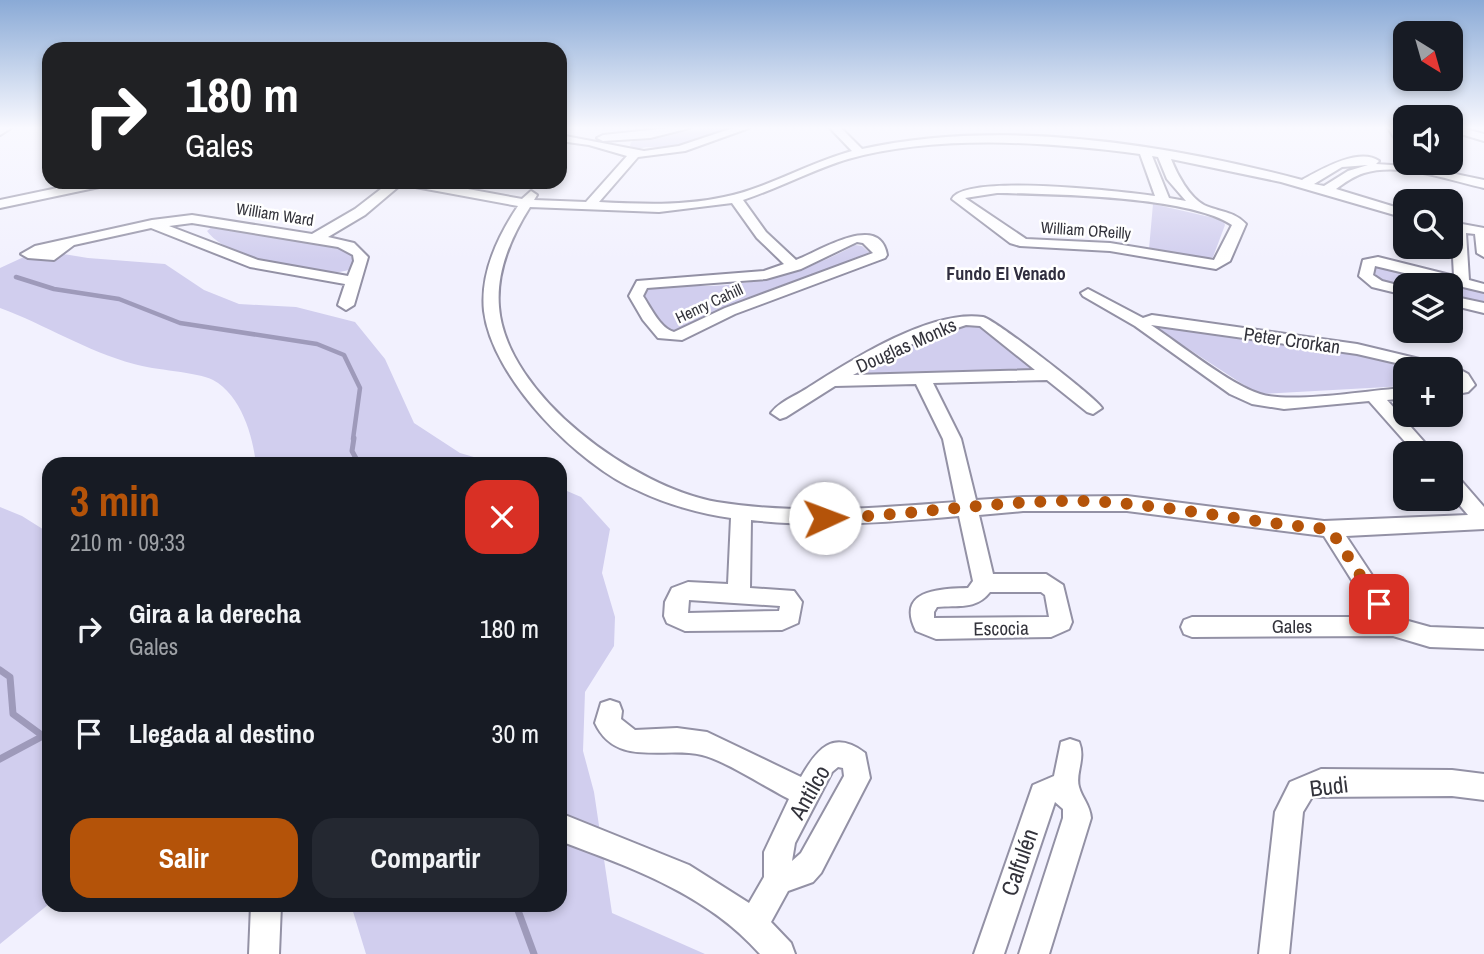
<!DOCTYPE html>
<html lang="es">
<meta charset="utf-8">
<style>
body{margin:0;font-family:"Archivo Narrow",sans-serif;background:#242831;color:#f1f3f6;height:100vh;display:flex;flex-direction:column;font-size:26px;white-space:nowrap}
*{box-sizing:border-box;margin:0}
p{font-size:23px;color:#9ea1a6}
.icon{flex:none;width:38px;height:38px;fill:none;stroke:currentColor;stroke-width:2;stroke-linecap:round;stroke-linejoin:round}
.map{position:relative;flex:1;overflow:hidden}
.sheet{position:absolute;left:42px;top:457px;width:525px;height:455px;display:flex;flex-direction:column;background:#171b24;border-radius:21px;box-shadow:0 4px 10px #0003}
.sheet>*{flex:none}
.hud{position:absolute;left:42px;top:42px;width:525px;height:147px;border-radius:21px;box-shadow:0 4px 10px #0003;background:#202124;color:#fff;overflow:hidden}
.needle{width:46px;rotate:143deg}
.buttons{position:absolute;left:1393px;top:21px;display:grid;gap:14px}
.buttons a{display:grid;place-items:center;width:70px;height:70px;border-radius:14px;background:#171b24;box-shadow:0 4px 10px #0003;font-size:35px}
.pin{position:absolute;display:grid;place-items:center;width:60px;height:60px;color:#fff;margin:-30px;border-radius:14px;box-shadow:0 4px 10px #0006}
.me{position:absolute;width:77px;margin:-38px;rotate:88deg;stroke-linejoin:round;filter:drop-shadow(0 0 5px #0008)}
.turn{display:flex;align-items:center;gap:24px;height:147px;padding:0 28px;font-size:32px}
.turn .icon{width:91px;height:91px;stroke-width:2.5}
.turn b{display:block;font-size:49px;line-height:60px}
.round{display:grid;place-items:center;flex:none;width:74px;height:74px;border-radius:21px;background:#242831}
.head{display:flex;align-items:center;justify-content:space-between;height:119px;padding:0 28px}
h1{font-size:42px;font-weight:700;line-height:52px;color:#b45309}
.button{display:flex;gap:14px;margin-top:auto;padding:14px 28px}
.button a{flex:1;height:80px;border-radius:21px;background:#b45309;color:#fff;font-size:28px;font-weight:700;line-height:80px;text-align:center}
.button a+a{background:#242831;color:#f1f3f6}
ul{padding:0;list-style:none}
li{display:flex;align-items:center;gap:21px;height:105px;padding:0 28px}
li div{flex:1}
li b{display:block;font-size:26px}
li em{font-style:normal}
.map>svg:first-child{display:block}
.green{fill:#d1ceee}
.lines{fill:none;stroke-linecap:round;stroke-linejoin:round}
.stream-far2{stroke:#9e9aba;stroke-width:4.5}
.stream-far1{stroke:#9e9aba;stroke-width:5}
.stream{stroke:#9e9aba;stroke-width:7}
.minor-casing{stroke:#9391a5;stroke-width:4}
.minor{fill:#fff;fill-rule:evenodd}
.route{stroke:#b45309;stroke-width:12;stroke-dasharray:0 21.6}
.labels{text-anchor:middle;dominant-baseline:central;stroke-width:5;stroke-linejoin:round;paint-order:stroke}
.far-street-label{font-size:16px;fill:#33333b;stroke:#fff}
.far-neighbourhood-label{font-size:18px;font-weight:bold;fill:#302e3f;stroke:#fff}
.street-label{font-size:19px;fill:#33333b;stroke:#fff}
.near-street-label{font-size:23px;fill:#33333b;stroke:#fff}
</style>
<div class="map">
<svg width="1484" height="954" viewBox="0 0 1484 954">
<rect width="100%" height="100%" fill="#f2f1fe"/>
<!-- green -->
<path class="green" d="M706 128H731L676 148 646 147 637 149 630 146 631 142 636 140Z
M1153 204 1223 220 1225 225 1213 257 1199 260 1149 249Z
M213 226 335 246 351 255 353 261 349 270C316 280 227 259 207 231Z
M855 245 862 246 871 254 771 289 724 308 678 332C661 330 649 307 643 292 652 281 695 287 711 286 763 284 810 270 855 245Z
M39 250 88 258 165 264 204 290 239 304 296 307 355 322 385 359 414 423 460 453 498 464H256C253 436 241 395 213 380 198 372 153 370 134 364 86 351 46 325 0 308V268Z
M1381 266 1484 293V305L1451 297V285H1405V287L1386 283 1374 276 1375 268Z
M966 323 985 327 1030 366V371L969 370 864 376 860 371 894 351Z
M1163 326 1358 354 1424 369H1405V386L1261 394 1250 389 1158 329Z
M560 488 581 497 610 529 602 573 615 617 614 646 585 692 583 751 594 792 612 913 705 954H366L351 905H560Z
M0 507 22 516 49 533V904L0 944Z"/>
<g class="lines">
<!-- stream-far2 -->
<path class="stream-far2" d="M16 277 54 289 119 299 180 323 317 344 344 355 360 388 353 439"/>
<!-- stream-far1 -->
<path class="stream-far1" d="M354 438 352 451 359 464"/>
<!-- stream -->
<path class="stream" d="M0 670 10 677 13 714 43 736 49 735
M0 759 43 736
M516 905 534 954"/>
<defs>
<path id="minor" d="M0 128H11L0 135Z
M669 128H690L650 138 603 141 597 138 603 135Z
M733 128H749L685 151 638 157 599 202C640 204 683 206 724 197 768 188 808 163 852 151L830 128H841L862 149C1002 118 1166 144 1302 180 1320 170 1359 147 1379 161L1376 164 1422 167 1484 180V188C1448 180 1401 162 1364 173 1354 176 1344 183 1336 189L1405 210V218L1281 182 1171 159C1177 174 1189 197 1204 205 1219 212 1234 211 1246 224L1230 261 1216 269 1110 251 1020 246 1010 243 952 199C964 173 1125 192 1155 196L1140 154C1048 142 939 134 848 159 812 170 779 188 743 200L766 232 796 260C818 252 880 211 887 255L885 258 735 314 682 340 658 338 643 320 629 296 637 281 764 271 784 264 757 238 732 203 659 212 530 207C511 237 496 271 499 307 506 396 635 488 717 502 797 515 876 508 956 502L943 439 916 384 835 386 786 417 780 419 771 413C779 402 795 396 806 389 850 361 930 309 983 317 994 319 1094 396 1102 408L1093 414 1087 412 1047 380 933 383 961 439 976 500 1023 497 1127 496 1324 521 1468 515 1451 495V475L1458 477 1484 507V529L1346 536 1401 619 1430 627 1484 629V649L1430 647 1393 636 1192 637 1184 634 1181 627 1184 620 1192 617H1375L1324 536 1127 511H1023L979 515 993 574H1046L1063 585 1072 622 1069 629 1051 637 936 639 916 631C895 589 941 589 968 588L973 581 959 516C890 522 820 528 751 520L750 588 794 591 802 602 798 623 782 630 685 631 667 623 664 616 665 602 672 588 688 582 728 584 731 518C701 514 666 504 639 491 578 465 492 378 484 311 480 273 498 236 518 206L410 186 404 182 365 215 328 237 354 243 368 257 354 305 346 310 338 305 345 284 250 267 151 228 74 245 54 260 28 258 21 254 35 246 152 220 192 215 312 234 355 209 390 182H430L522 199 531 191 537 195 534 200 586 202 627 156 589 145 560 141V135L644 151 679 146ZM1152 156 1158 157 1167 179 1186 201 1169 198ZM1368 165 1348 171 1324 186 1314 184 1342 167ZM997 193C1053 194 1189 196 1232 225L1214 260 1110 243 1026 239 965 198ZM192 223 338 247 353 255 354 261 348 276 258 260 169 226ZM857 242 863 243 873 253 725 308 674 332C660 328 651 308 643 296L647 288 766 279 801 269ZM966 325 980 326 1035 370 853 375 918 341ZM990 592H1041L1045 595 1049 617 934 618V612L937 607C958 605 976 610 990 592ZM689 600 780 606 779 611 688 613Z
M1388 128H1399L1405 137V149L1401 148Z
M1451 128H1462L1484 134V141L1451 131Z
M86 182H110L104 186 0 208V200Z
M1451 222 1484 228V257L1477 253 1475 234 1466 233 1469 280 1484 284V292L1375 266 1373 275 1382 281 1405 287V295L1372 287 1359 276 1363 260 1378 257 1454 276Z
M1088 289 1143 318 1152 315 1357 344 1457 368 1468 374 1475 385 1468 392 1451 395V385L1457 384 1451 379V369H1422L1357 354 1151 325C1180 344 1229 384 1260 394 1290 404 1370 390 1405 388V398L1387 400 1434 453H1415L1369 401 1284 409 1252 404 1230 394 1135 326 1083 296 1081 293Z
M1451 296 1484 303V313L1451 305Z
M610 700 619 703 622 711 621 719 635 730 677 728 707 732 801 777C817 749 833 729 865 753L870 778 821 873 813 882 788 891 771 922 791 943 795 954H760C707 894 632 868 560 841V813L689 865 749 903 764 877V852L789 799C767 788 724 760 702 755 664 746 616 768 595 723L601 703ZM838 767 843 768 844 776 801 853 792 861 795 843 832 772Z
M1070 739 1079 742C1086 759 1075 773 1079 787 1082 798 1090 805 1091 818L1049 954H1019L1063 818V809L1055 802 1004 954H974L1033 785 1054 776 1061 742Z
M1321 769 1452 770 1484 774V800L1452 796 1312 797 1303 812 1289 954H1259L1275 812 1290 782Z
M251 905H281L279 954H249Z"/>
</defs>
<!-- minor casing -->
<use href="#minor" class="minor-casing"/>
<!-- minor -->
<use href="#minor" class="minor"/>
</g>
<!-- sky -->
<linearGradient id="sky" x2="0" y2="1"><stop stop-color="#8aaad6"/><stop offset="0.49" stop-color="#f9f9ff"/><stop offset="1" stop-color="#f9f9ff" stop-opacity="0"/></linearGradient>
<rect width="1484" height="261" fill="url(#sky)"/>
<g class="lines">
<!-- route -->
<path class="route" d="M825 518C911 516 995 500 1081 501 1165 503 1246 523 1330 529L1379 604"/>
</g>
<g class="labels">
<!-- far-street labels -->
<g class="far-street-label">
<text transform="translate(275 214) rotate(9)">William Ward</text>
<text transform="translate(1086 230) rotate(4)">William O´Reilly</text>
<text transform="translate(709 303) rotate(-25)">Henry Cahill</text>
</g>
<!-- far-neighbourhood labels -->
<g class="far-neighbourhood-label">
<text x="1006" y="273">Fundo El Venado</text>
</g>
<!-- street labels -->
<g class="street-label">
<text transform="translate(1292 340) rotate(8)">Peter Crorkan</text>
<text transform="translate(906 345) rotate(-24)">Douglas Monks</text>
<text x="1292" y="626">Gales</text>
<text transform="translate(1001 628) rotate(-1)">Escocia</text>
</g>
<!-- near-street labels -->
<g class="near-street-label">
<text transform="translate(1329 786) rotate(-7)">Budi</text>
<text transform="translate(809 792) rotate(-60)">Antilco</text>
<text transform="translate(1019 862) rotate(-71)">Calfulén</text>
</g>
</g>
</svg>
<div class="buttons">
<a><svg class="needle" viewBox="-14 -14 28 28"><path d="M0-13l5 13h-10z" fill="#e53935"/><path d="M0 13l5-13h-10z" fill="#9ea1a6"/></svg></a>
<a><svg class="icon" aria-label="sound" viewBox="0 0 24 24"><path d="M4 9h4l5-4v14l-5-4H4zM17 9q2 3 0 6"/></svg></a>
<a><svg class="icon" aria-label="search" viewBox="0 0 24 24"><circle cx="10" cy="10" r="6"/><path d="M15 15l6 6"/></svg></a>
<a><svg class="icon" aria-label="layers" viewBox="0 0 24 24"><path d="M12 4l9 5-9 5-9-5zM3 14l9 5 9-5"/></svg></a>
<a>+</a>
<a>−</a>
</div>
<div class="pin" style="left:1379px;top:604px;background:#d93025"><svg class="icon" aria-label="arrive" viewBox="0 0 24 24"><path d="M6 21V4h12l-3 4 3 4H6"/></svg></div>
<svg class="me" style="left:825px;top:518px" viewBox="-20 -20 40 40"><circle r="19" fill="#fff"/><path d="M0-13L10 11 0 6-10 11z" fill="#b45309"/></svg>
<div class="hud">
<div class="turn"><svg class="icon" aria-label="right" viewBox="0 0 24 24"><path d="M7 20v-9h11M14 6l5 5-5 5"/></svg><div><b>180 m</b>Gales</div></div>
</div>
<section class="sheet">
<div class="head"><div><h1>3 min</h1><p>210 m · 09:33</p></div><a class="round" style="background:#d93025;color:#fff"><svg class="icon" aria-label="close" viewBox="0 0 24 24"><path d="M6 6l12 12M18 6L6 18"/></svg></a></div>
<ul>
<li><svg class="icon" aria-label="right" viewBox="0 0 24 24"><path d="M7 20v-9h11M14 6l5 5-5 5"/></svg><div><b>Gira a la derecha</b><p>Gales</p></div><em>180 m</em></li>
<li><svg class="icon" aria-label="arrive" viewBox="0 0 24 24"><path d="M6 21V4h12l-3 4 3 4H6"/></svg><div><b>Llegada al destino</b></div><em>30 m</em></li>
</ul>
<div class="button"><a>Salir</a><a>Compartir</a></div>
</section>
</div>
